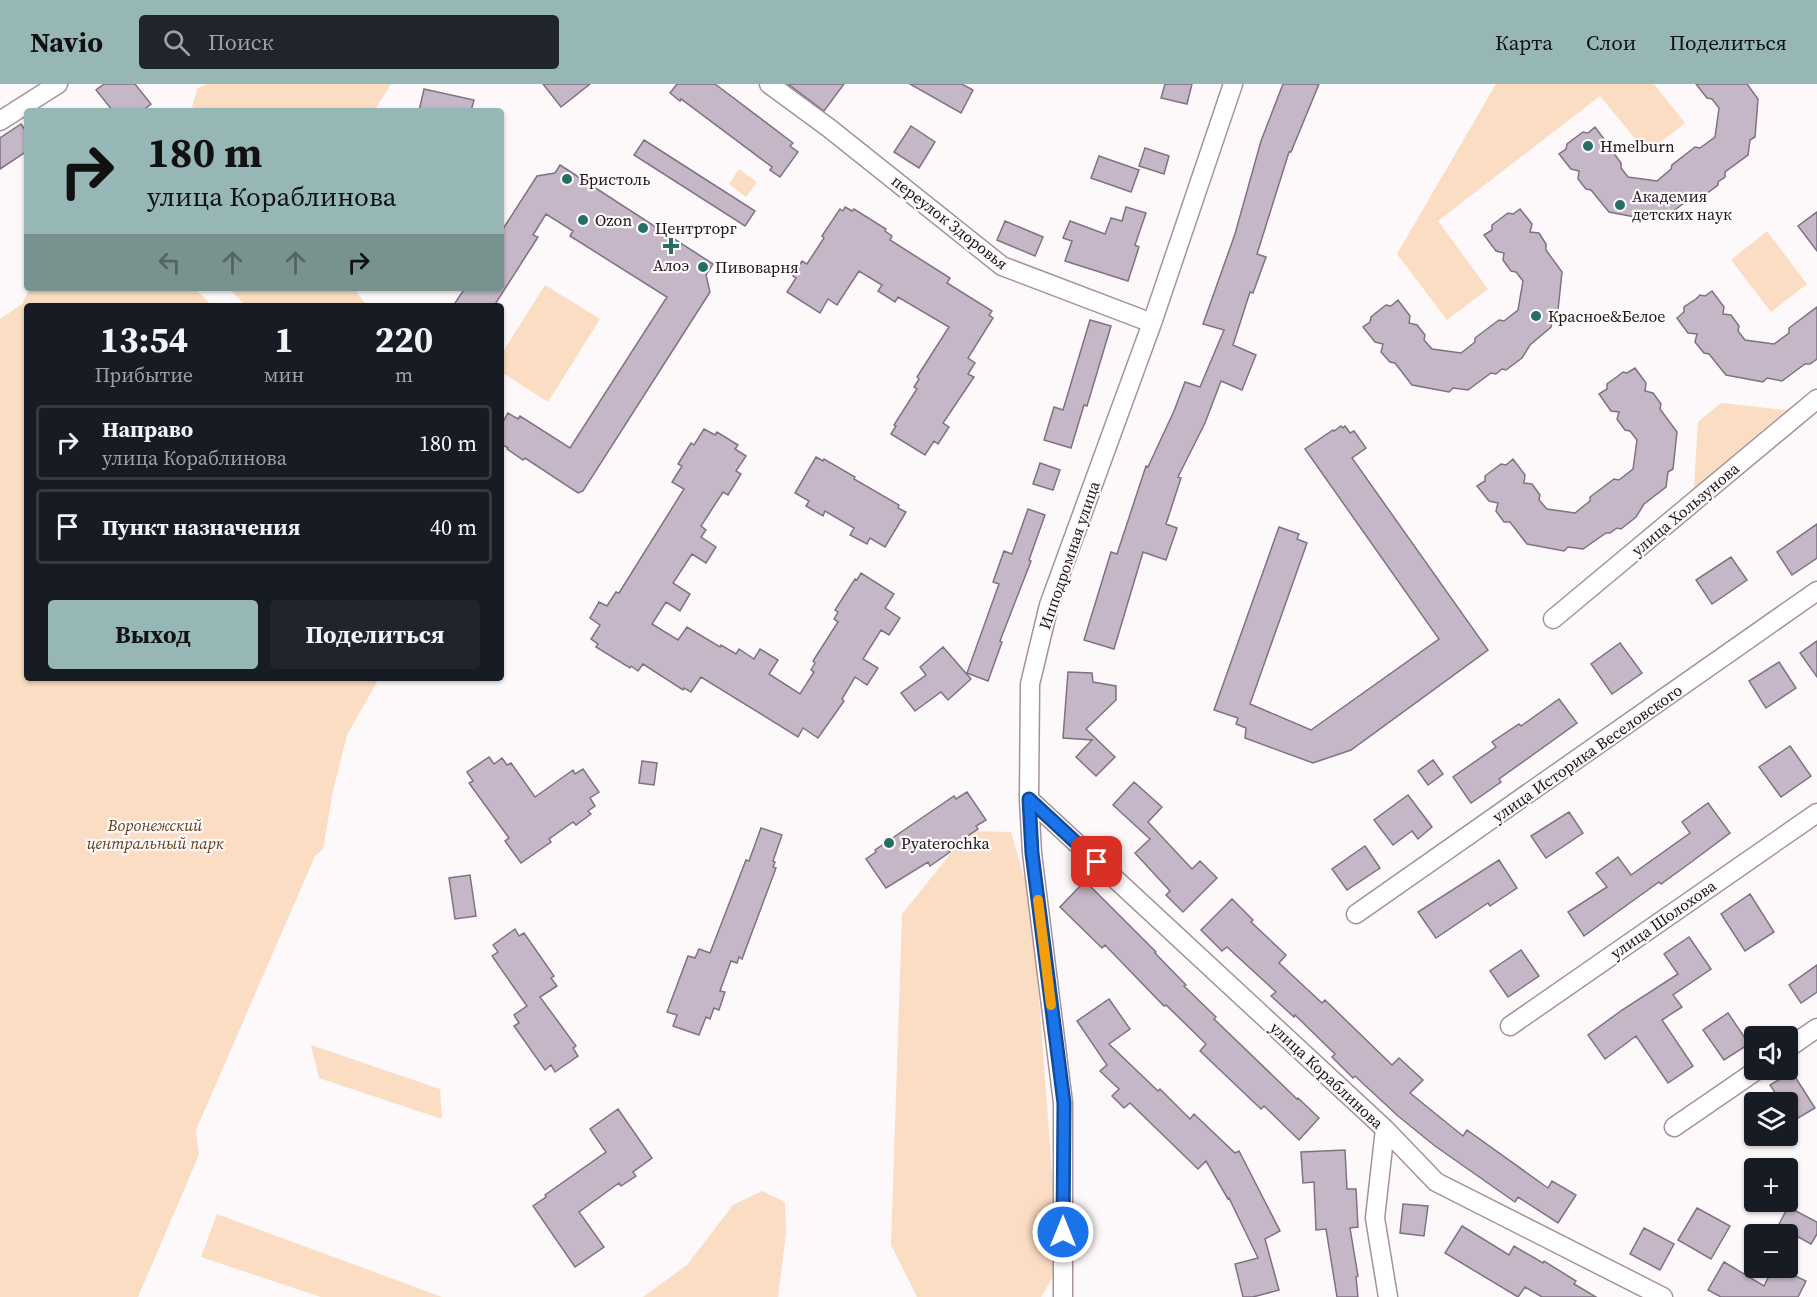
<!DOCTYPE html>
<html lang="ru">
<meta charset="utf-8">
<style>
body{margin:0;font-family:"Source Serif 4",serif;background:#20242c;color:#f1f3f6;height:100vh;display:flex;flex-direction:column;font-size:22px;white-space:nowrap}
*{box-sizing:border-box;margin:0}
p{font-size:20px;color:#9ea1a6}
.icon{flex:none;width:33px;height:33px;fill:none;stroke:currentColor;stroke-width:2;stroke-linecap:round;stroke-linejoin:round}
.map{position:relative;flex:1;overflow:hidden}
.panel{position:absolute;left:24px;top:219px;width:480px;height:378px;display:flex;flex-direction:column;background:#171b24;border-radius:6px;box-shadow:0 2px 4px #0004}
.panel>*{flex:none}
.top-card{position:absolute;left:24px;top:24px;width:480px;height:183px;border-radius:6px;box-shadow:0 2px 4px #0004;background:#96b7b5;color:#111;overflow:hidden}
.controls{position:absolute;left:1744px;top:942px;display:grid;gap:12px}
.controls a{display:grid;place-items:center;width:54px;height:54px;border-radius:6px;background:#171b24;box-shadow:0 2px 4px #0004;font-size:30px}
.pin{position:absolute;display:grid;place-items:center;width:51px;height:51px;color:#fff;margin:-26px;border-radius:12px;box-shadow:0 3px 9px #0006}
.me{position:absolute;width:66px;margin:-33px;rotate:0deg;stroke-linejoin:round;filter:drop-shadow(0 0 4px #0008)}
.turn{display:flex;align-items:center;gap:21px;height:126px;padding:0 24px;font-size:27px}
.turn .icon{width:78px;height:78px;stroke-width:2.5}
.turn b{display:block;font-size:42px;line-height:51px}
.lanes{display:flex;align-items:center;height:57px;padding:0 24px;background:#0003;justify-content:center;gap:30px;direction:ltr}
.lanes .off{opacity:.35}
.eta{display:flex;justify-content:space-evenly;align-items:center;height:102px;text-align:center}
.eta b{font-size:36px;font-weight:700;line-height:42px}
.action{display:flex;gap:12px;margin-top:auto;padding:12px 24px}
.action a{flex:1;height:69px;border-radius:6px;background:#96b7b5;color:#111;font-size:24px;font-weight:700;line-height:69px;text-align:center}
.action a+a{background:#20242c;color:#f1f3f6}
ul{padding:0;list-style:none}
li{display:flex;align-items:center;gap:18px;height:75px;margin:0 12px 9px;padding:0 12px;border:3px solid #363941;border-radius:6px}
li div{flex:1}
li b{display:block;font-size:22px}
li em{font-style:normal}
header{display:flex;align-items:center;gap:36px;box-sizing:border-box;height:84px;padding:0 30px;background:#96b7b5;color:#111}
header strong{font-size:28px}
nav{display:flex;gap:33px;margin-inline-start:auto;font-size:21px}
.search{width:420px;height:54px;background:#20242c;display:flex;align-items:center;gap:15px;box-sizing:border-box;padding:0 21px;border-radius:6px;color:#9ea1a6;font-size:22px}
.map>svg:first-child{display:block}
.green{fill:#faddc2}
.building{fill:#c5b7c7;stroke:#807282;stroke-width:1.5}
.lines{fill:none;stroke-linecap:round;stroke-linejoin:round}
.street-casing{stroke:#a79299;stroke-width:21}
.street{stroke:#fff;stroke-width:18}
.route-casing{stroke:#114b97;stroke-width:15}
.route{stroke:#1a73e8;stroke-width:10}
.slow{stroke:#f59e0b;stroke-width:10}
.poi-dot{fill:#266e66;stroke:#fdf8fa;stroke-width:2}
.labels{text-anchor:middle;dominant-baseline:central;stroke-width:4.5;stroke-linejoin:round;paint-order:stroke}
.poi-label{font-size:16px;fill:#1d1518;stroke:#fdf8fa;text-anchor:start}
.street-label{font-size:16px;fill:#1d1518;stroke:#fdf8fa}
.park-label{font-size:16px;font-style:italic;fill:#613d14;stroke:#fdf8fa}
</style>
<header>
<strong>Navio</strong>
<div class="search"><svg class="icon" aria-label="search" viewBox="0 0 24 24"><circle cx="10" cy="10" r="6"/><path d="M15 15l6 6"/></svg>Поиск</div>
<nav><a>Карта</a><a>Слои</a><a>Поделиться</a></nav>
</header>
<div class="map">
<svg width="1817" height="1213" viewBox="0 0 1817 1213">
<rect width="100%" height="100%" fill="#fdf8fa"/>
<!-- green -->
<path class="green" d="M206 0H391L374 27H191L197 5Z
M1496 0H1654L1685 39 1647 69 1600 12 1438 137 1488 205 1447 236 1397 170Z
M739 85 757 98 746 113 729 100Z
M1767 147 1807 200 1771 228 1731 176Z
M545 201 600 235 548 318 501 288V271Z
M30 204H195L212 222H27V594H377V598L347 651 333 707 323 765 315 772 196 1046 199 1071 138 1213H0V235L22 220Z
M229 204H354L367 222H246Z
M1721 319 1802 328 1693 419 1698 338Z
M969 747 1011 748 1032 820 1059 1183 1041 1213H917L891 1161 902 830Z
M311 961 440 1005 442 1035 319 994Z
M762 1107 785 1118 786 1149 778 1213H643L687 1181 733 1121Z
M217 1130 442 1213H321L201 1173Z"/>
<!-- building -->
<path class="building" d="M104 0H135L151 20 142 27H113L96 6Z
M543 0H590L561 23Z
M677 0H715L793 59 790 62 798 68 780 93 770 86 772 83 681 15 680 17 670 9Z
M788 0H844L824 27Z
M910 0H962L973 6 961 29Z
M1165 0H1192L1187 20 1161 14Z
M1283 0H1319L1291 68H1289L1257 170 1266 173 1253 209 1250 208 1233 261 1256 271 1242 306 1221 297 1205 339 1178 393 1181 394 1166 440 1177 444 1166 476 1143 468 1114 565 1084 556 1111 468 1117 470 1146 382 1148 383 1174 327 1185 298 1200 303 1224 246 1203 240 1235 150 1261 57Z
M1696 0H1747L1758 15 1755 53 1750 56 1748 71 1725 88V93L1718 98V101L1702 113 1698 112 1692 117H1687L1665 133 1650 131 1645 135 1609 128 1591 106 1586 105 1578 95 1579 87 1571 85 1559 70 1566 65 1567 60 1583 48 1588 49 1595 43 1607 59 1606 67 1613 68 1621 79V84L1628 93 1657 97 1671 85 1672 81 1695 63 1700 64 1715 53 1719 24 1712 15 1707 14Z
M424 5 474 16 471 27H419Z
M21 40 27 49V67L0 85V54Z
M911 42 935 58 919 84 894 68Z
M644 56 755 127 745 142 634 71Z
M1145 64 1169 72 1164 90 1139 82Z
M1099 72 1139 86 1131 108 1091 94Z
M560 81 713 180 706 191 710 208 583 407 578 409 525 374 523 376 507 365 508 364 501 360V341L508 329 518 335 520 332 570 364 667 213 570 152 573 147 546 130 533 151 538 153 494 222H453L465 204H501V148L537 92 555 89Z
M845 123 852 127 854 125 886 145 885 147 892 152 890 156 950 194 947 199 992 227 989 231 993 234 968 274 975 279 968 290 974 293 943 339 949 343 938 360 934 357 925 371 891 350 896 342 894 341 917 305 914 303 919 295 917 293 949 243 898 213 895 218 878 207 882 201 859 187 837 221 828 215 820 229 787 208 796 194 793 192 802 177 807 180 824 154 822 152 840 125 843 127Z
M1126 123 1146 129 1135 161 1139 163 1128 197 1065 177 1072 157 1063 154 1070 137 1105 150 1111 134 1122 137Z
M1520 125 1532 140 1530 148 1539 149 1546 160V166L1562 188 1558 226 1554 229 1551 243 1530 261 1522 274 1506 286 1502 285 1496 290 1491 289 1468 306 1453 304 1449 308 1412 301 1395 279 1390 278 1381 268 1383 260 1375 258 1363 243 1370 238 1371 233 1382 224 1386 221 1391 222 1398 216 1410 232 1409 239 1417 241 1425 251 1424 256 1432 265 1461 269 1475 258V254L1499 236 1504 237 1518 226 1523 197 1516 188 1511 187 1503 176 1504 169 1496 167 1484 151 1492 146V141L1508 129 1513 130Z
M1817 128V167L1798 142Z
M1005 137 1043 153 1035 172 997 156Z
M1712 207 1724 223 1723 230 1731 231 1739 242 1738 247 1745 256 1774 260 1789 249V244L1817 223V275L1810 280H1805L1782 297 1767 294 1763 298 1726 291 1709 270 1704 269 1695 258 1697 250 1688 249 1677 234 1684 228V223L1696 215 1700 211 1705 212Z
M1090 236 1111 242 1087 322 1084 321 1071 364 1044 356 1054 323 1063 326Z
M1635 284 1646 299 1645 307 1653 309 1661 320 1660 325 1677 348 1673 385 1668 388 1666 403 1644 420 1636 433 1621 445 1617 444 1610 449H1606L1583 465 1568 463 1564 467 1527 460 1510 438H1504L1496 427 1498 419 1489 417 1477 402 1485 397V392L1501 380 1506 381 1513 375 1525 391 1524 399 1532 400 1540 411 1539 416 1547 425 1575 429 1590 417V413L1614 395 1619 396 1633 385 1637 356 1630 347 1625 346 1617 335 1619 328 1611 327 1599 310 1607 305V300L1618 292 1623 288 1627 289Z
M1341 342 1343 344 1345 342 1350 349 1354 347 1366 364 1352 374 1488 566 1351 666 1313 679 1245 654 1246 644 1236 640 1238 634 1214 626 1279 443 1299 450 1297 455 1307 459 1250 620 1311 646 1439 555 1305 365 1333 346 1334 347Z
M704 345 715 351 717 348 738 361 735 365 746 372 736 387 741 390 728 411 723 408 701 442 706 446 701 453 716 463 706 479 692 470 673 499 690 510 680 527 666 518 652 540 678 556 687 543 720 563 721 561 736 570 739 565 754 575 760 565 778 576 769 590 800 610 814 588 811 586 815 579 813 577 838 538 834 535 838 528 835 526 855 495 857 496 861 489 894 510 885 524 900 534 889 551 881 546 863 575 878 584 867 601 855 593 842 615 844 617 818 654 803 644 798 653 701 593 691 608 684 604 683 606 643 580 638 587 631 582 630 584 596 563 598 560 591 555 600 541 590 534 599 518 607 522 616 508 619 509 684 405 672 398 682 382 678 380 691 359 694 361Z
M816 373 823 377 824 375 855 393 854 395 899 421 898 424 906 428 885 463 870 454 867 460 850 451 854 444 825 427 823 432 806 422 809 417 795 409Z
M1040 379 1060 386 1053 406 1033 400Z
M1028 425 1045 431 1029 476 1031 477 1000 557 1002 558 988 597 967 589 999 500 993 498 1004 467 1012 470Z
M1817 440V474L1792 491 1777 468Z
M1731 473 1747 496 1712 520 1696 496Z
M1817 557V593L1800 569Z
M1620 559 1642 589 1612 610 1591 580Z
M943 563 971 595 948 616 941 608 915 627 901 609 926 591 920 583Z
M1779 578 1796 604 1766 624 1749 597Z
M1068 588 1092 589 1093 598 1116 602V616L1086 645 1115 673 1096 692 1076 673 1092 656 1063 654Z
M1559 615 1577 639 1499 695 1501 698 1471 719 1453 693 1496 663 1492 658 1519 640 1521 642Z
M1790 662 1811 692 1781 713 1759 683Z
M489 673 494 680 502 674 507 681 511 679 535 713 573 686 575 690 583 685 599 708 590 714 595 722 588 727 591 730 576 741 573 738 549 755 551 758 521 779 505 757 509 754 469 699 473 697 467 688Z
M1433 676 1443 690 1428 701 1418 687Z
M642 677 657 679 654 701 639 699Z
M1134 698 1162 723 1148 738 1192 785 1200 777 1217 794 1183 828 1166 811 1170 807 1135 769 1150 755 1113 721Z
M967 708 986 736 976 742 978 745 948 765 950 768 930 782 928 778 886 804 866 775 876 768 875 766 907 744 954 712 956 715Z
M1408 711 1432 743 1418 755 1412 747 1393 761 1374 736Z
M1708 719 1730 749 1690 779 1661 800 1659 798 1584 852 1568 828 1607 803 1596 789 1618 773 1631 791 1690 749 1682 738Z
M1569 728 1583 749 1546 774 1531 752Z
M761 744 782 751 773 777 775 778 773 783 776 784 742 875 739 873 737 879 731 877 720 907 725 908 719 926 714 924 710 935 706 933 699 951 673 942 677 931 667 928 688 872 695 874 699 865 710 869 746 776 749 777Z
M1365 762 1380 784 1347 806 1332 785Z
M1499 776 1517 804 1490 822 1488 819 1436 854 1418 828Z
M470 791 476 832 455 835 449 794Z
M1085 797 1156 868 1155 869 1186 901 1184 902 1216 933 1214 935 1297 1015 1298 1014 1319 1034 1299 1056 1264 1022 1261 1025 1200 967 1206 960 1166 921 1164 922 1105 861 1102 864 1060 823Z
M1750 810 1774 848 1745 867 1721 830Z
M1232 815 1253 836 1251 838 1286 871 1279 879 1322 919 1325 916 1392 981 1399 974 1423 996 1410 1009 1463 1052 1467 1046 1548 1104 1552 1097 1576 1111 1558 1139 1518 1113 1515 1118 1435 1062 1398 1032 1355 992 1353 994 1332 973 1335 970 1295 931 1294 933 1271 912 1276 908 1227 863 1222 867 1201 846Z
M515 845 519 852 524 849 554 892 551 894 557 902 540 913 576 962 573 964 578 972 555 988 551 981 545 986 514 942 519 939 514 931 527 922 492 872 498 868 493 861Z
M1689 853 1711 885 1673 911 1682 923 1662 936 1693 982 1668 999 1636 952 1605 975 1588 951 1622 926 1678 890 1664 870Z
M1521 866 1539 892 1508 913 1490 887Z
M1817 881V908L1801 919 1789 901Z
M1109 915 1130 945 1109 960 1158 1007 1160 1005 1190 1035 1194 1030 1235 1069 1239 1067 1280 1147 1265 1155 1279 1206 1253 1213H1243L1235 1180 1258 1174 1229 1114 1228 1115 1206 1077 1198 1085 1130 1019 1124 1024 1112 1012 1119 1005 1100 987 1107 981 1077 937Z
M1728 929 1749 960 1724 976 1703 946Z
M1792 988 1815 1024 1793 1037 1788 1029V1018H1781L1770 1001Z
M618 1025 652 1074 633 1088 636 1092 621 1102 619 1099 579 1128 604 1163 575 1183 533 1122 546 1113 545 1111 606 1068 590 1045Z
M1345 1066 1347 1105H1356L1358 1143 1350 1144 1358 1192 1356 1193 1358 1213H1337L1326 1145 1316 1146 1314 1098 1303 1099 1301 1068Z
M1403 1120 1428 1122 1424 1152 1400 1149Z
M1788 1123 1817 1138V1150L1811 1160 1778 1142Z
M1697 1124 1730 1142 1711 1175 1678 1156Z
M1462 1142 1509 1171 1514 1162 1543 1179 1544 1177 1576 1197 1574 1200 1596 1213H1542L1525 1203 1518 1213 1445 1169Z
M1644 1144 1674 1160 1660 1186 1630 1170Z
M1724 1178 1764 1202 1773 1184H1779L1806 1197 1798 1213H1721L1708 1206Z"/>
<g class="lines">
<defs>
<path id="street" d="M769 0 829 44 1002 182 1152 239
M0 37 58 0
M1553 535 1817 315
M1029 715 1385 1045 1436 1098 1663 1213
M1356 830 1817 507
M1510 942 1817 729
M1788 964 1817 944
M1674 1043 1757 986
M1385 1045 1375 1134 1388 1213
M1063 1213V1019L1032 769 1029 715 1030 600 1049 521 1152 239 1233 0"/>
</defs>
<!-- street casing -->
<use href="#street" class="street-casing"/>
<!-- street -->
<use href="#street" class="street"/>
</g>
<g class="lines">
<defs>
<path id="route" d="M1063 1148 1064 1019 1032 769 1029 715 1097 778"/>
</defs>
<!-- route casing -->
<use href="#route" class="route-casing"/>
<!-- route -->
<use href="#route" class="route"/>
<!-- slow -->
<path class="slow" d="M1038 816 1051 921"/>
</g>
<!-- markers -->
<g class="poi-dot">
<circle cx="1588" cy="62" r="6"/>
<circle cx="567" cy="95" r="6"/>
<circle cx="1620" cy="121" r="6"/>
<circle cx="583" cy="136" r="6"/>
<circle cx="643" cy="144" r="6"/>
<path d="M668 153h6v6h6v6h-6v6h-6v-6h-6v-6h6z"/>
<circle cx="703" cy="183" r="6"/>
<circle cx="1536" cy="232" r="6"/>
<circle cx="889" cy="759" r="6"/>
</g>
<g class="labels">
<!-- poi labels -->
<g class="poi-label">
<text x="1600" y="62">Hmelburn</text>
<text x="579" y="95">Бристоль</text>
<text x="1632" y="112">Академия<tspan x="1632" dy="18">детских наук</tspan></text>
<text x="595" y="136">Ozon</text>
<text x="655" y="144">Центрторг</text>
<text x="671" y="181" text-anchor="middle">Алоэ</text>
<text x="715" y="183">Пивоварня</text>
<text x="1548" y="232">Красное&amp;Белое</text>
<text x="901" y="759">Pyaterochka</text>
</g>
<!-- street labels -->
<g class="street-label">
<text transform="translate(950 138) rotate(38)">переулок Здоровья</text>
<text transform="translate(1685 425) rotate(-40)">улица Хользунова</text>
<text transform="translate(1069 471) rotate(-71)">Ипподромная улица</text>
<text transform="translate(1587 669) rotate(-35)">улица Историка Веселовского</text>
<text transform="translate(1663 835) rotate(-35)">улица Шолохова</text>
<text transform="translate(1327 991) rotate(43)">улица Кораблинова</text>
</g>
<!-- park labels -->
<g class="park-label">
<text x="155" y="741">Воронежский<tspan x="155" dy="18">центральный парк</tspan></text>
</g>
</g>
</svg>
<div class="controls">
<a><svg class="icon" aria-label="sound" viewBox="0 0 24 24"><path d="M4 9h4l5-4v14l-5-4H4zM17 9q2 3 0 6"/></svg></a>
<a><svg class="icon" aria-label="layers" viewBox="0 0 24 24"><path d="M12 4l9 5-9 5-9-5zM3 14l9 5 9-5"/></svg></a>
<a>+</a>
<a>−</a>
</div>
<div class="pin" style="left:1097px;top:778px;background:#d93025"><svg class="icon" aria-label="arrive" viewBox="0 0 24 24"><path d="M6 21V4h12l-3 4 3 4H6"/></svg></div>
<svg class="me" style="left:1063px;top:1148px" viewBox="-20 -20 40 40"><circle r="17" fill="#1a73e8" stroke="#fff" stroke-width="3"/><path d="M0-11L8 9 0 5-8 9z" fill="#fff"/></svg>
<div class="top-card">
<div class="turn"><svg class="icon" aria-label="right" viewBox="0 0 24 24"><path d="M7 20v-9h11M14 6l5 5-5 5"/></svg><div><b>180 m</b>улица Кораблинова</div></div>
<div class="lanes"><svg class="icon off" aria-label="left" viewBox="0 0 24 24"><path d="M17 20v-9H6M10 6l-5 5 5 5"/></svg><svg class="icon off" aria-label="ahead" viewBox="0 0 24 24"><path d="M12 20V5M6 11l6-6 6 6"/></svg><svg class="icon off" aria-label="ahead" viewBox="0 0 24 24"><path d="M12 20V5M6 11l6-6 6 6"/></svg><svg class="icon" aria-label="right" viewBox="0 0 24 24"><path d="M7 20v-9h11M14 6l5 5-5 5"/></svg></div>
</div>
<section class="panel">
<div class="eta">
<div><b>13:54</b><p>Прибытие</p></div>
<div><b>1</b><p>мин</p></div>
<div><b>220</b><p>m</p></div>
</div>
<ul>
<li><svg class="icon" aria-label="right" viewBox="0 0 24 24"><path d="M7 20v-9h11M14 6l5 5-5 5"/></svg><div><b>Направо</b><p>улица Кораблинова</p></div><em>180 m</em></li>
<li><svg class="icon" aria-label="arrive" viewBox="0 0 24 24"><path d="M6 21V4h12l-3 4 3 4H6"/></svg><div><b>Пункт назначения</b></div><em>40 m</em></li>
</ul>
<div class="action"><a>Выход</a><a>Поделиться</a></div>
</section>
</div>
